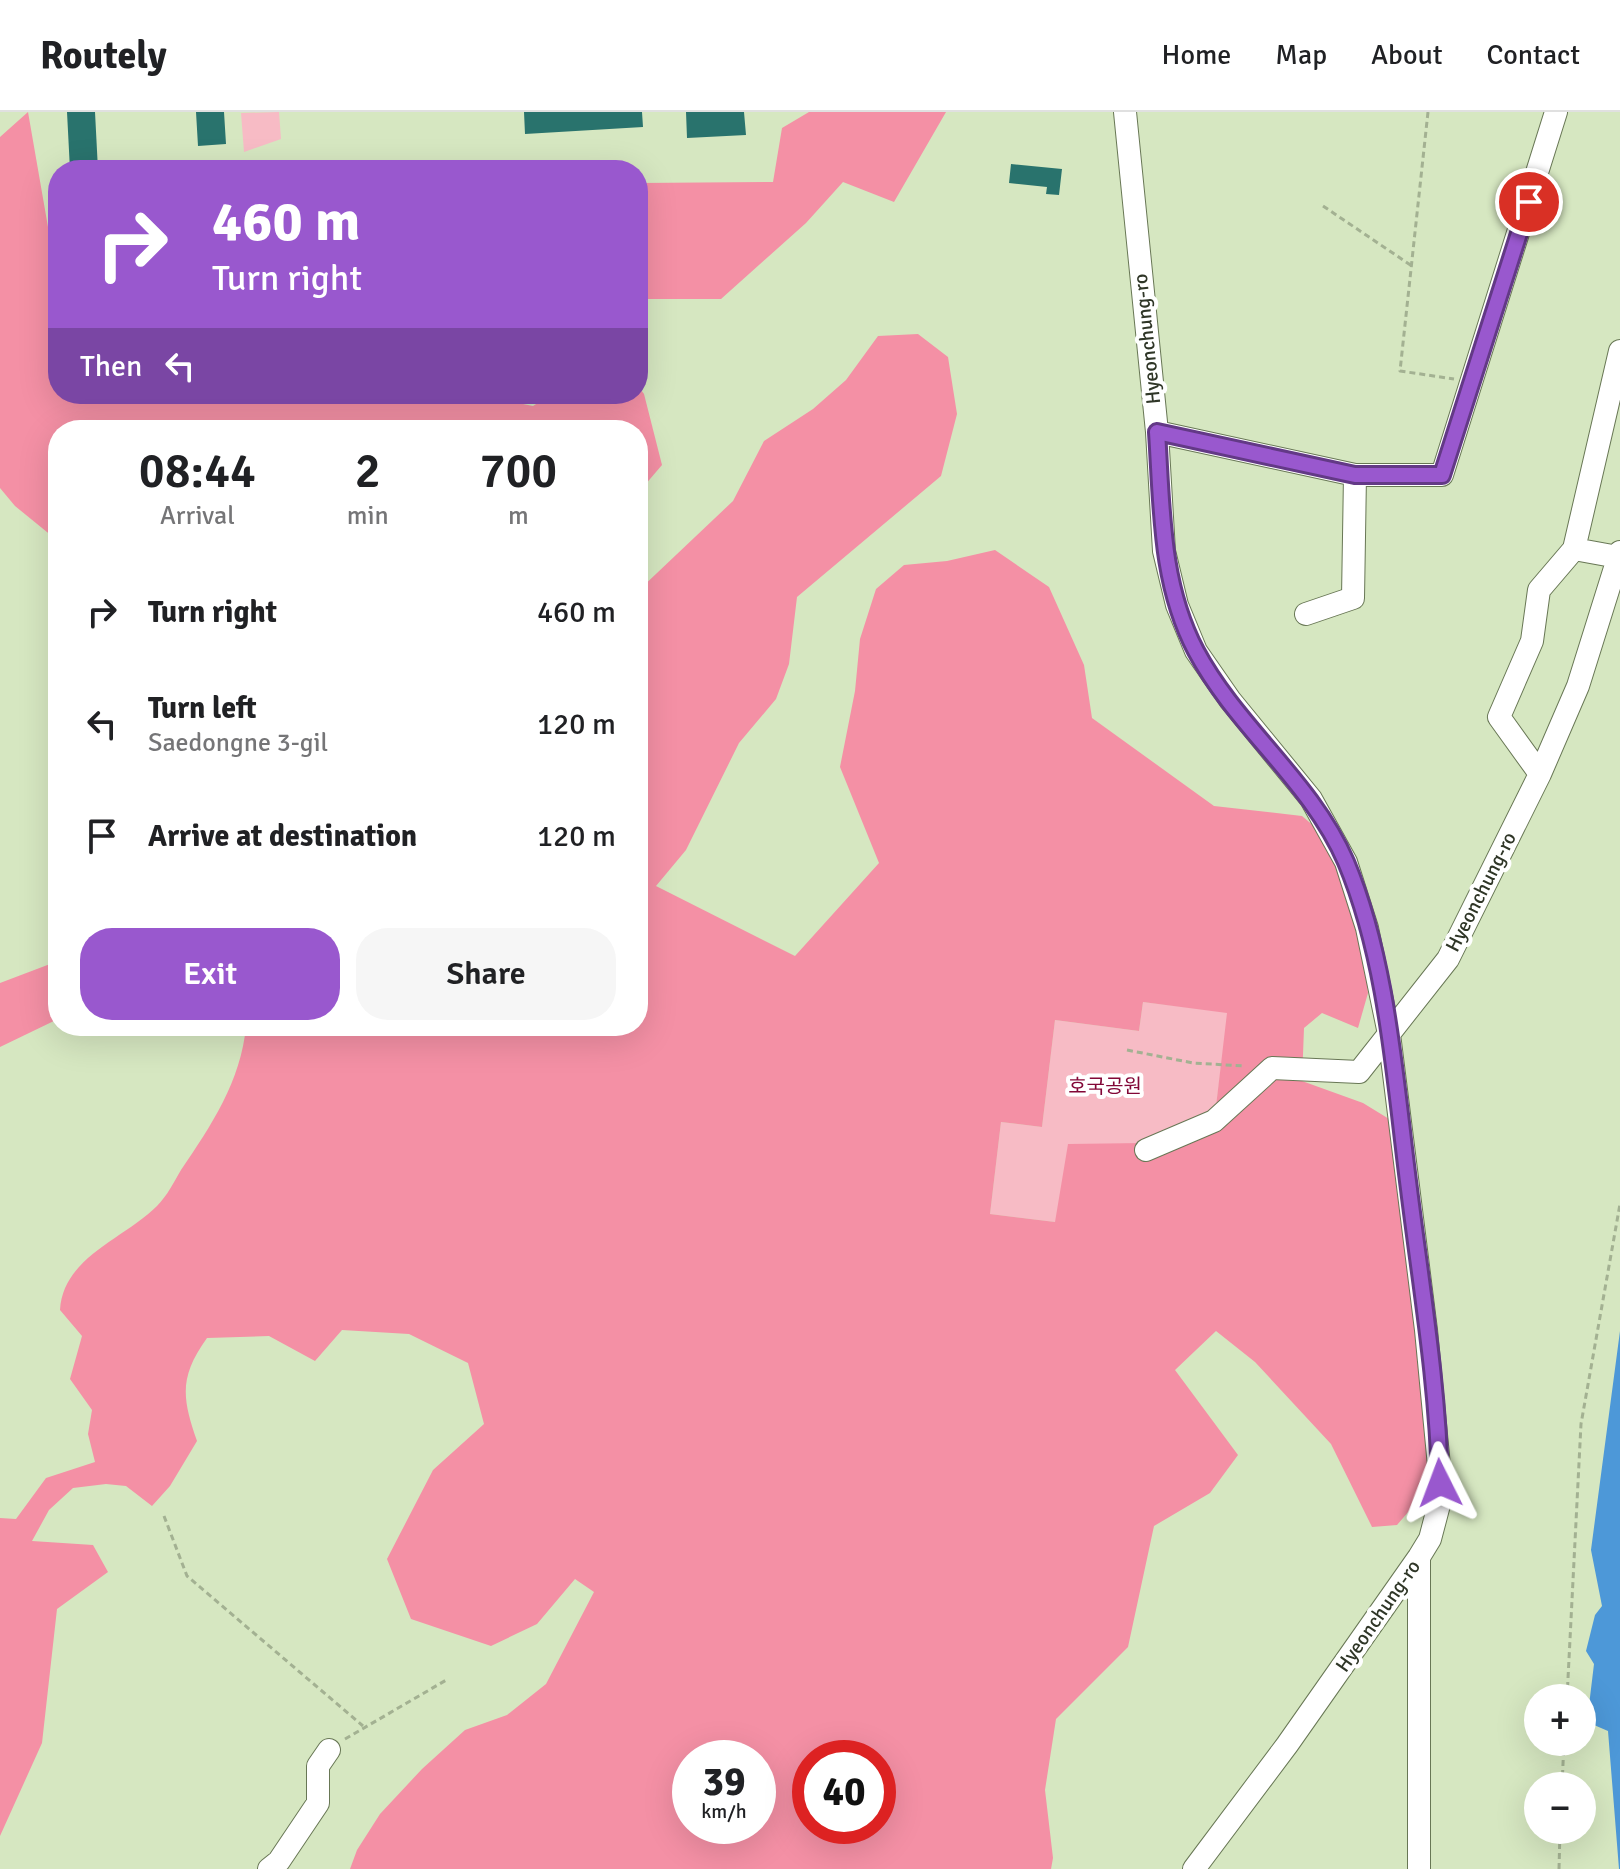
<!DOCTYPE html>
<meta charset="utf-8">
<style>
body{margin:0;font-family:Signika,"Noto Sans KR",sans-serif;background:#f6f6f6;color:#202124;height:100vh;display:flex;flex-direction:column;font-size:30px;white-space:nowrap}
*{box-sizing:border-box;margin:0}
p{font-size:26px;color:#757577}
.icon{flex:none;width:44px;height:44px;fill:none;stroke:currentColor;stroke-width:2;stroke-linecap:round;stroke-linejoin:round}
.map{position:relative;flex:1;overflow:hidden}
.details{position:absolute;left:48px;top:308px;width:600px;height:616px;display:flex;flex-direction:column;background:#fff;border-radius:32px;box-shadow:0 8px 32px #0002}
.details>*{flex:none}
.banner{position:absolute;left:48px;top:48px;width:600px;height:244px;border-radius:32px;box-shadow:0 8px 32px #0002;background:#9958ce;color:#fff;overflow:hidden}
.tools{position:absolute;left:1524px;top:1572px;display:grid;gap:16px}
.tools a{display:grid;place-items:center;width:72px;height:72px;border-radius:50%;background:#fff;box-shadow:0 8px 32px #0002;font-size:40px}
.speed{position:absolute;left:672px;top:1628px;display:flex;gap:16px;font-size:40px;font-weight:700;text-align:center}
.speed>*{display:grid;place-content:center;width:104px;height:104px;border-radius:50%;background:#fff;box-shadow:0 8px 32px #0002;line-height:1}
.speed small{font-size:20px;font-weight:400}
.speed .limit{border:12px solid #d22;background:#fff;color:#111}
.pin{position:absolute;display:grid;place-items:center;width:68px;height:68px;color:#fff;margin:-34px;border:4px solid #fff;border-radius:50%;box-shadow:0 2px 8px #0007}
.me{position:absolute;width:88px;margin:-44px;rotate:357deg;stroke-linejoin:round;filter:drop-shadow(0 0 6px #0008)}
.turn{display:flex;align-items:center;gap:28px;height:168px;padding:0 32px;font-size:36px}
.turn .icon{width:104px;height:104px;stroke-width:2.5}
.turn b{display:block;font-size:56px;line-height:68px}
.then{display:flex;align-items:center;height:76px;padding:0 32px;background:#0003;gap:16px;font-size:30px}
.eta{display:flex;justify-content:space-evenly;align-items:center;height:136px;text-align:center}
.eta b{font-size:48px;font-weight:600;line-height:56px}
.action{display:flex;gap:16px;margin-top:auto;padding:16px 32px}
.action a{flex:1;height:92px;border-radius:32px;background:#9958ce;color:#fff;font-size:32px;font-weight:600;line-height:92px;text-align:center}
.action a+a{background:#f6f6f6;color:#202124}
ul{padding:0;list-style:none}
li{display:flex;align-items:center;gap:24px;height:112px;padding:0 32px}
li div{flex:1}
li b{display:block;font-size:30px}
li em{font-style:normal}
header{display:flex;align-items:center;gap:48px;box-sizing:border-box;height:112px;padding:0 40px;background:#fff;border-bottom:2px solid #e0e0e0}
header strong{font-size:38px}
nav{display:flex;gap:44px;margin-inline-start:auto;font-size:28px}
.map>svg:first-child{display:block}
.green{fill:#f7bbc5}
.forest{fill:#f490a5;fill-rule:evenodd}
.water{fill:#4d98d8}
.building{fill:#29736d}
.lines{fill:none;stroke-linecap:round;stroke-linejoin:round}
.minor-casing{stroke:#687755;stroke-width:24}
.path{stroke:#a3b192;stroke-width:3;stroke-dasharray:6 4;stroke-linecap:butt}
.minor{stroke:#fff;stroke-width:22}
.route-casing{stroke:#633986;stroke-width:20}
.route{stroke:#9958ce;stroke-width:14}
.labels{text-anchor:middle;dominant-baseline:central;stroke-width:8;stroke-linejoin:round;paint-order:stroke}
.street-label{font-size:20px;fill:#2f3627;stroke:#fff}
.park-label{font-size:20px;fill:#820737;stroke:#fff}
</style>
<header>
<strong>Routely</strong>
<nav><a>Home</a><a>Map</a><a>About</a><a>Contact</a></nav>
</header>
<div class="map">
<svg width="1620" height="1757" viewBox="0 0 1620 1757">
<rect width="100%" height="100%" fill="#d6e7c1"/>
<!-- green -->
<path class="green" d="M279 0 281 27 244 40 241 1Z
M1143 890 1228 900 1215 1003 1055 1110 990 1102 1001 1010 1042 1015 1055 908 1139 919Z"/>
<!-- forest -->
<path class="forest" d="M28 0 48 115 58 124V282H473L533 294 552 282H638V274L644 282 662 353 638 381V318H58V429L15 394 0 376V25Z
M809 0H946L894 90 843 70 806 111 721 187H638V71L773 70 782 16Z
M918 222 948 245 957 302 941 364 797 485 789 552 776 587 739 631 686 738 656 774 795 844 879 751 840 655 855 579 860 527 876 477 904 453 947 449 995 438 1049 475 1084 553 1092 606 1214 694 1302 704 1334 731 1359 789 1368 881 1358 916 1322 901 1304 916 1302 969 1363 991 1394 1010 1429 1351 1421 1385 1397 1413 1372 1415 1331 1332 1255 1250 1216 1219 1175 1258 1238 1343 1210 1381 1154 1414 1128 1535 1056 1607 1045 1678 1053 1746 1051 1757H350L357 1738 380 1702 422 1657 465 1618 507 1603 546 1572 594 1480 575 1467 537 1512 491 1534 411 1507 387 1447 433 1358 484 1312 468 1251 409 1222 342 1218 315 1249 269 1224 207 1226C179 1265 182 1286 197 1329L170 1374 152 1394 126 1374 106 1372 73 1376 49 1398 32 1429 93 1433 108 1460 57 1497 42 1631 0 1724V1406L16 1407 46 1366 95 1350 88 1322 92 1298 70 1267 82 1224 60 1198C63 1145 124 1127 157 1094 167 1084 174 1070 181 1058 211 1014 241 969 246 914H638V479L733 389 764 329 813 297 846 268 878 224ZM1143 890 1227 901 1215 1003 1143 1031 1068 1032 1055 1110 990 1102 1001 1010 1042 1015 1055 908 1139 919ZM690 1646H758V1714H690ZM810 1646H878V1714H810Z
M58 849V907L0 935V871Z"/>
<!-- water -->
<path class="water" d="M1620 1219V1757H1619L1608 1619 1587 1610 1594 1552 1586 1539 1595 1503 1602 1494 1591 1438Z"/>
<!-- building -->
<path class="building" d="M67 0H95L98 58H70Z
M196 0H224L226 32 198 34Z
M524 0H642L643 15 525 22Z
M686 0H744L746 23 687 26Z
M1011 52 1062 57 1059 83 1046 82 1047 75 1009 71Z"/>
<g class="lines">
<defs>
<path id="minor" d="M1125 0 1157 320 1164 439 1177 493 1196 539 1230 588 1311 687 1346 750 1367 816 1389 922 1426 1218 1439 1354 1440 1389 1430 1427 1419 1445 1287 1633 1194 1757
M1157 320 1355 363H1442L1556 0
M1574 437 1618 445
M1306 502 1353 486 1355 363
M1540 662 1499 605 1532 529 1539 478 1574 437 1620 239
M1146 1038 1214 1009 1272 956 1359 960 1448 847 1540 662 1578 574 1620 440
M269 1757 279 1749 318 1691V1654L329 1638
M1419 1757V1445"/>
</defs>
<!-- minor casing -->
<use href="#minor" class="minor-casing"/>
<!-- path -->
<path class="path" d="M1428 0 1400 259 1454 267
M1323 94 1412 154
M1127 938 1193 951 1244 954
M164 1404 187 1464 363 1614
M1567 1586 1581 1312 1620 1092
M345 1627 448 1567
M1562 1674 1564 1630
M1559 1757 1560 1718"/>
<!-- minor -->
<use href="#minor" class="minor"/>
</g>
<g class="lines">
<defs>
<path id="route" d="M1440 1371C1438 1273 1421 1174 1409 1077 1395 970 1388 850 1346 750 1311 669 1237 616 1196 539 1160 471 1162 394 1157 320L1355 363H1442L1529 90"/>
</defs>
<!-- route casing -->
<use href="#route" class="route-casing"/>
<!-- route -->
<use href="#route" class="route"/>
</g>
<g class="labels">
<!-- street labels -->
<g class="street-label">
<text transform="translate(1147 227) rotate(-96)">Hyeonchung-ro</text>
<text transform="translate(1481 780) rotate(-63)">Hyeonchung-ro</text>
<text transform="translate(1378 1504) rotate(-55)">Hyeonchung-ro</text>
</g>
<!-- park labels -->
<g class="park-label">
<text x="1105" y="974">호국공원</text>
</g>
</g>
</svg>
<div class="tools">
<a>+</a>
<a>−</a>
</div>
<div class="speed"><div>39<small>km/h</small></div><div class="limit">40</div></div>
<div class="pin" style="left:1529px;top:90px;background:#d93025"><svg class="icon" aria-label="arrive" viewBox="0 0 24 24"><path d="M6 21V4h12l-3 4 3 4H6"/></svg></div>
<svg class="me" style="left:1440px;top:1371px" viewBox="-20 -20 40 40"><path d="M0-17L14 15 0 8-14 15z" fill="#9958ce" stroke="#fff" stroke-width="4"/></svg>
<div class="banner">
<div class="turn"><svg class="icon" aria-label="right" viewBox="0 0 24 24"><path d="M7 20v-9h11M14 6l5 5-5 5"/></svg><div><b>460 m</b>Turn right</div></div>
<div class="then">Then<svg class="icon" aria-label="left" viewBox="0 0 24 24"><path d="M17 20v-9H6M10 6l-5 5 5 5"/></svg></div>
</div>
<section class="details">
<div class="eta">
<div><b>08:44</b><p>Arrival</p></div>
<div><b>2</b><p>min</p></div>
<div><b>700</b><p>m</p></div>
</div>
<ul>
<li><svg class="icon" aria-label="right" viewBox="0 0 24 24"><path d="M7 20v-9h11M14 6l5 5-5 5"/></svg><div><b>Turn right</b></div><em>460 m</em></li>
<li><svg class="icon" aria-label="left" viewBox="0 0 24 24"><path d="M17 20v-9H6M10 6l-5 5 5 5"/></svg><div><b>Turn left</b><p>Saedongne 3-gil</p></div><em>120 m</em></li>
<li><svg class="icon" aria-label="arrive" viewBox="0 0 24 24"><path d="M6 21V4h12l-3 4 3 4H6"/></svg><div><b>Arrive at destination</b></div><em>120 m</em></li>
</ul>
<div class="action"><a>Exit</a><a>Share</a></div>
</section>
</div>
